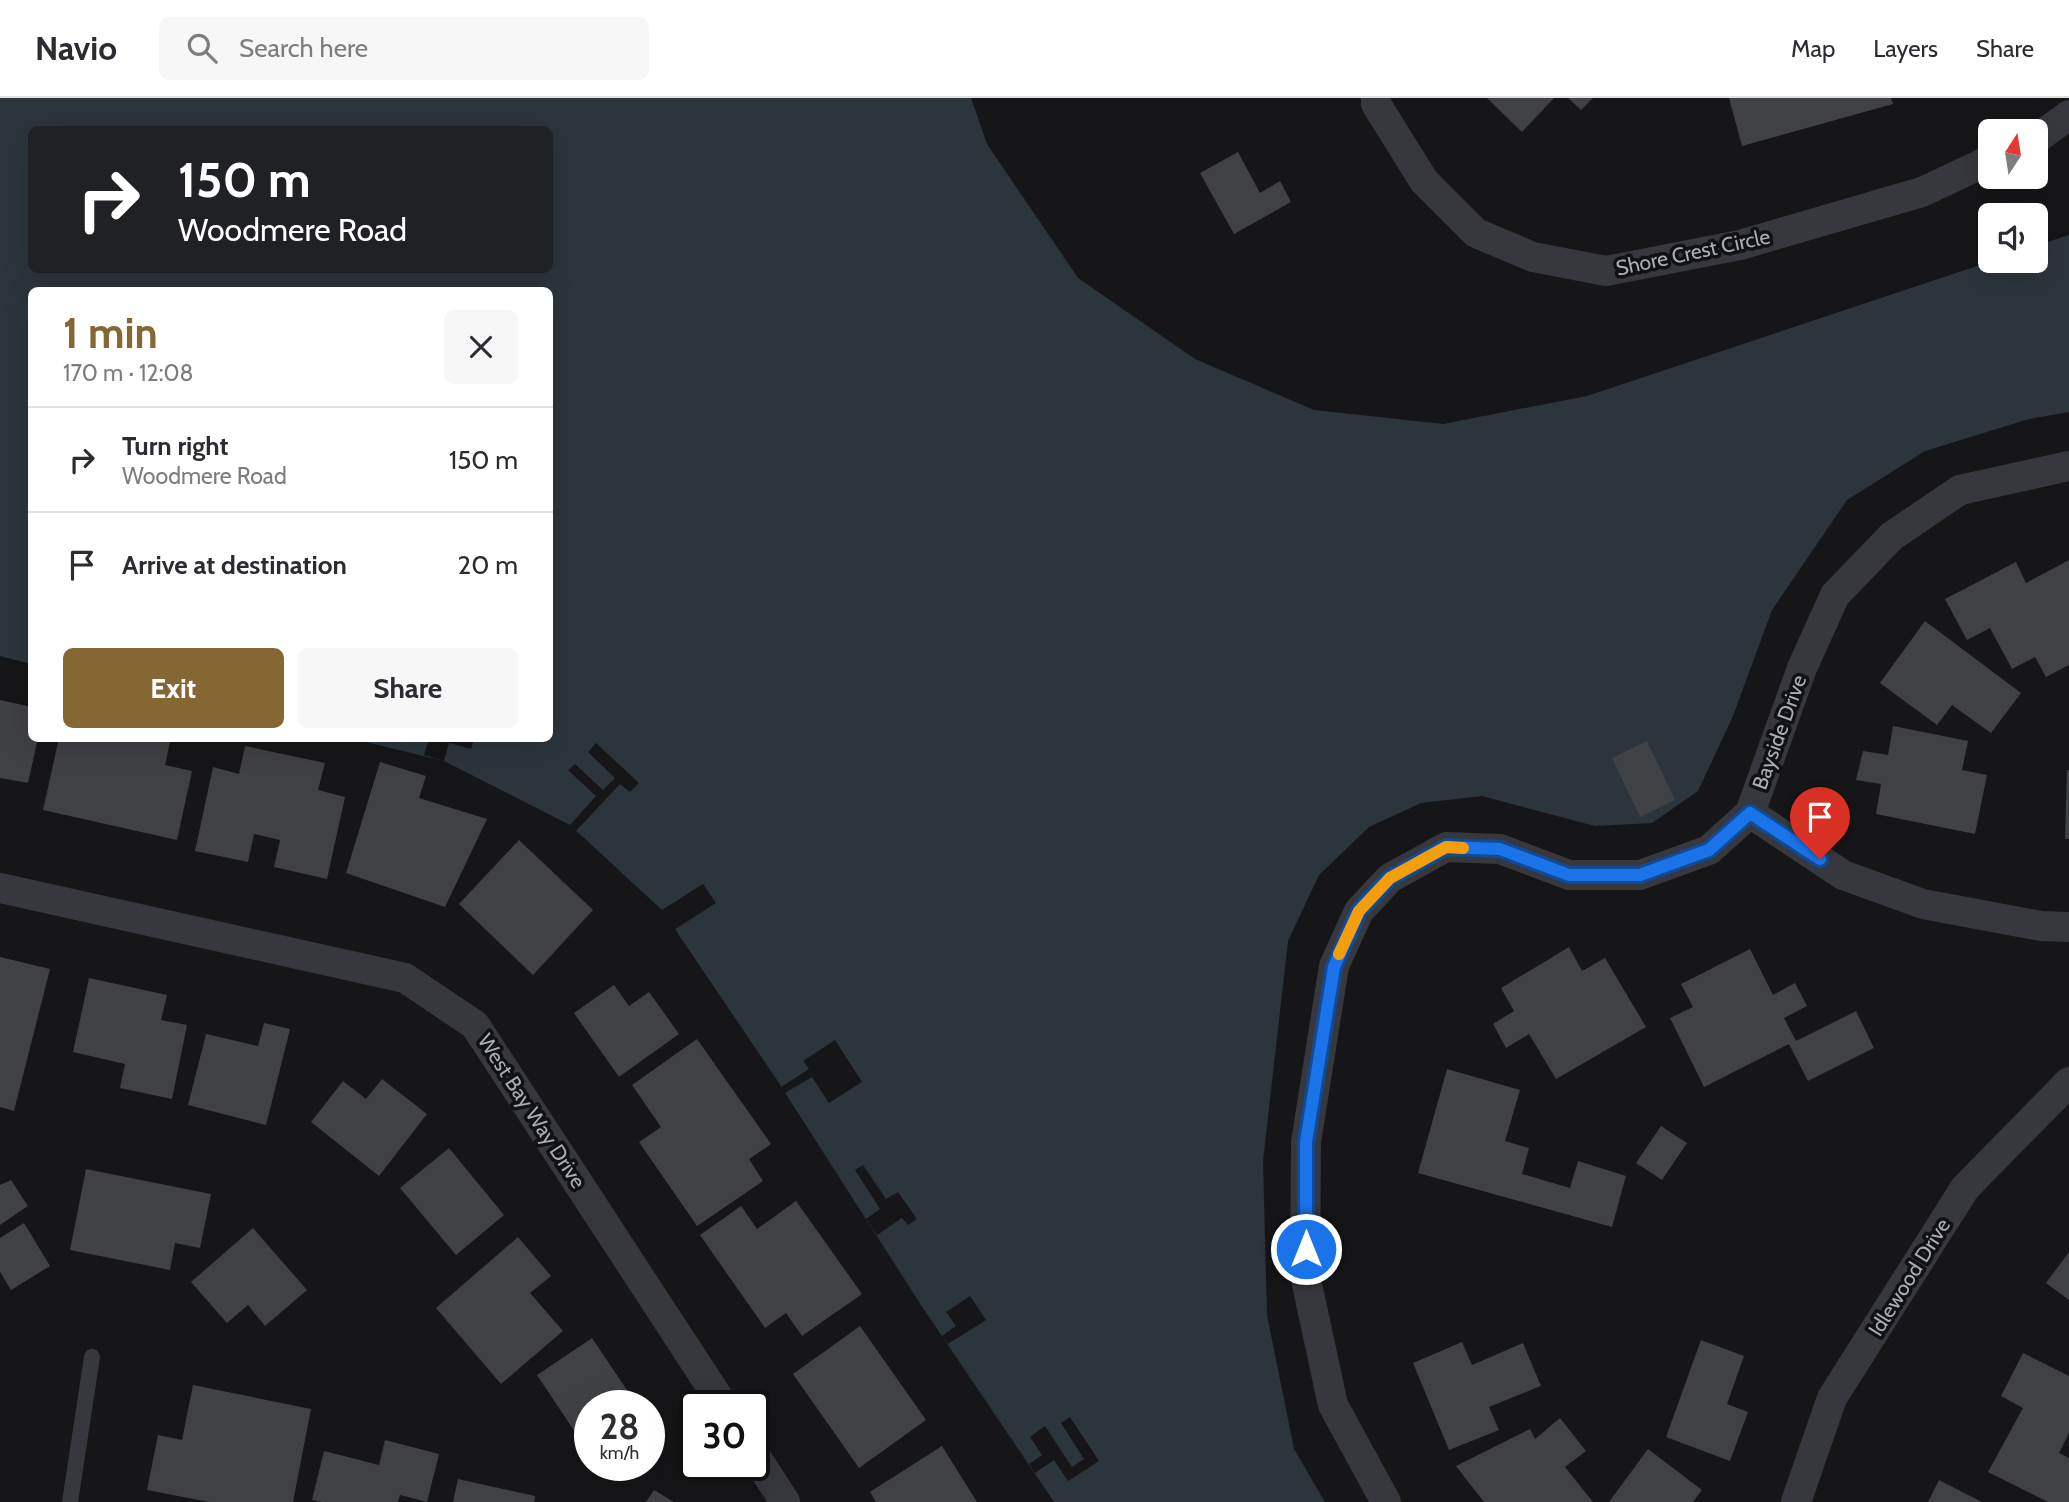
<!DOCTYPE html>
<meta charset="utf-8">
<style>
body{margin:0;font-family:Cabin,sans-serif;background:#f7f7f7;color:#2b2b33;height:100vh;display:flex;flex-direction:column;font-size:26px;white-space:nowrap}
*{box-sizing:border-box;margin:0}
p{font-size:23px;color:#7c7c81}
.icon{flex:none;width:38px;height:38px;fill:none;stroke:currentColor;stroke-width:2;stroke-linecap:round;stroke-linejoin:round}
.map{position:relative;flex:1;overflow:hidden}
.drawer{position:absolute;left:28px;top:189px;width:525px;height:455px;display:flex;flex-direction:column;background:#fff;border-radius:10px;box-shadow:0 7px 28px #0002}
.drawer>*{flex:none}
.banner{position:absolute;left:28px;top:28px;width:525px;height:147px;border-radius:10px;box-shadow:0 7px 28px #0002;background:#202124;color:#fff;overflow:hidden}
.needle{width:46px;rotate:12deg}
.tools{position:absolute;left:1978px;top:21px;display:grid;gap:14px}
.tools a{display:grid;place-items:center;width:70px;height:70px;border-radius:10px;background:#fff;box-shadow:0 7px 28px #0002;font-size:35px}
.speed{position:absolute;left:574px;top:1292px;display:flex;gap:14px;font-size:35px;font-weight:700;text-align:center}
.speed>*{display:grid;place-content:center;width:91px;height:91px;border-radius:50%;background:#fff;box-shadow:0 7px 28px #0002;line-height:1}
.speed small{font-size:18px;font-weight:400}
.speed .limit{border:4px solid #111;border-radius:10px;background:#fff;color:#111}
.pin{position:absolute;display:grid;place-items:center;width:60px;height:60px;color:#fff;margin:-72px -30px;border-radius:50% 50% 50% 0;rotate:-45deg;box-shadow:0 0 7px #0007}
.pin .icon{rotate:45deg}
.me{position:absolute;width:77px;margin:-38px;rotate:0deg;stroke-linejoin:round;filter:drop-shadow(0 0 5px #0008)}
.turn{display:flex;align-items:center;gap:24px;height:147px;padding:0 35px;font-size:32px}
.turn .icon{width:91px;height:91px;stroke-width:2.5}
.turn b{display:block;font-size:49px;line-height:60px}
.round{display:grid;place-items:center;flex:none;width:74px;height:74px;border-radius:10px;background:#f7f7f7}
.overview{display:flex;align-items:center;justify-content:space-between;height:119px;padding:0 35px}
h1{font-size:42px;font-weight:700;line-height:52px;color:#856733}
.action{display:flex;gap:14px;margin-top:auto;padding:14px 35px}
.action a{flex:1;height:80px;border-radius:10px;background:#856733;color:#fff;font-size:28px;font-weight:700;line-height:80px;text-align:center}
.action a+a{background:#f7f7f7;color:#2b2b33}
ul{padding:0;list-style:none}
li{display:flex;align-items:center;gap:21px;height:105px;padding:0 35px;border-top:2px solid #e1e1e2}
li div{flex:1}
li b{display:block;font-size:26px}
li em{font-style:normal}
header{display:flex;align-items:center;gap:42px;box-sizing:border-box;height:98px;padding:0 35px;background:#fff;border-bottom:2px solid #e1e1e2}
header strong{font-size:33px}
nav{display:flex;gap:38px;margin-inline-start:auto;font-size:24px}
.search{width:490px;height:63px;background:#f7f7f7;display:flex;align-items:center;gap:18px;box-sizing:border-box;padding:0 24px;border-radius:10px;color:#7c7c81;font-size:26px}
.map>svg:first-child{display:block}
.water{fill:#2c353c;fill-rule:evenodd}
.pier{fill:#161618}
.building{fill:#404145}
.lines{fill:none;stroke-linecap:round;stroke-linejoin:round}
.service{stroke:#37383d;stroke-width:16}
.minor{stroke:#37383d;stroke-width:30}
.route-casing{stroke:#114b97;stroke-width:18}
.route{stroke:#1a73e8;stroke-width:12}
.slow{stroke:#f59e0b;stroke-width:12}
.labels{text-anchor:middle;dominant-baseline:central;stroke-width:7;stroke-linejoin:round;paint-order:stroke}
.street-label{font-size:21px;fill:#a8adb8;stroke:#111113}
</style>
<header>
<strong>Navio</strong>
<div class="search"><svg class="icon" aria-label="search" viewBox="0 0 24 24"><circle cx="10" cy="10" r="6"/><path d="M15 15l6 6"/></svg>Search here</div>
<nav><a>Map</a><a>Layers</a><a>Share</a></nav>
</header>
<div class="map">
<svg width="2069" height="1404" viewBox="0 0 2069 1404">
<rect width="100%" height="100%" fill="#161618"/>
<!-- water -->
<path class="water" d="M0 0H971L987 46 1078 180 1195 261 1314 312 1443 326 1587 298 1992 163H2035V148L2069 137V314L2029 321 1925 353 1847 402 1772 512 1733 618 1698 693 1652 725 1595 728 1482 698 1421 705 1369 729 1319 777 1288 843 1263 1063 1267 1217 1294 1351 1325 1404H1054L921 1207 775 979 662 812 570 727 444 663 353 641 550 640V192H32L31 566 0 558ZM32 32H550V172H32Z"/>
<!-- pier -->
<path class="pier" d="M429 641V640L474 641 471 651 449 645 444 663 424 657Z
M596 645 639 685 630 694 620 686 576 733 570 727 596 698 568 672 575 666 603 692 615 680 588 654Z
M703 786 716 805 674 832 662 812Z
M835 942 862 984 829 1005 812 979 785 995 781 989 809 971 803 963Z
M863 1067 886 1101 898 1094 917 1121 908 1127 902 1120 877 1137 866 1121 880 1111 855 1072Z
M970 1198 986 1222 948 1246 942 1238 956 1228 946 1214Z
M1070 1319 1099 1363 1068 1383 1054 1362 1035 1375 1029 1366 1042 1357 1030 1339 1045 1328 1072 1369 1084 1361 1061 1325Z"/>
<!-- building -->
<path class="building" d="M1487 0H1554L1522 34Z
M1568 0H1593L1581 12Z
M1729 0H1891L1893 6 1742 48Z
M1238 54 1260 95 1280 83 1291 104 1234 136 1200 75Z
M2069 462V567L2046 579 2035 559 2012 571 1990 530 1967 542 1945 501 2016 464 2026 485Z
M1925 523 2021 595 1991 635 1952 607 1937 627 1880 585Z
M0 602 32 609V640H38L28 685 0 680Z
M1893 628 1968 643 1962 672 1987 677 1975 736 1876 716 1881 686 1856 682 1863 653 1888 657Z
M59 640H155L170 644 165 667 192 673 177 742 43 712Z
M1647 643 1675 702 1640 719 1612 660Z
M245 648 325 665 318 692 345 699 327 781 274 769 280 742 254 736 248 764 195 753 213 669 239 676Z
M380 664 426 678 419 700 487 721 445 809 346 775Z
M2067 672H2069V741H2065Z
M519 742 593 812 533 877 459 806Z
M1569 849 1582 873 1605 860 1646 929 1556 981 1529 936 1506 950 1493 926 1514 913 1501 890Z
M1750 851 1773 897 1795 885 1807 908 1784 920 1796 943 1856 913 1874 950 1808 983 1789 946 1704 989 1670 920 1693 909 1681 886Z
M0 859 50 871 14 1013 0 1009Z
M89 880 167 897 161 922 187 927 172 1001 120 990 125 966 73 954Z
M614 887 629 908 649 894 679 936 619 979 574 915Z
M264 925 290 931 266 1027 188 1007 206 936 258 948Z
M697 941 771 1046 749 1061 763 1083 697 1128 639 1044 661 1029 632 987Z
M1447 971 1520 992 1505 1043 1529 1050 1522 1076 1570 1090 1578 1063 1626 1078 1612 1129 1418 1075Z
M382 981 427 1016 379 1078 311 1024 343 983 366 1001Z
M1661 1028 1687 1045 1662 1082 1636 1065Z
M449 1050 504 1117 456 1157 400 1090Z
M86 1071 211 1096 200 1150 175 1145 170 1172 70 1152Z
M11 1082 28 1108 0 1127V1087Z
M796 1103 862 1196 802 1238 786 1215 765 1230 700 1137 741 1108 757 1131Z
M24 1125 50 1168 11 1192 0 1174V1140Z
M253 1130 307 1192 265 1228 248 1207 227 1225 191 1184Z
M518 1139 551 1178 530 1195 563 1233 501 1286 436 1210Z
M2069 1154V1202L2046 1185Z
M860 1228 926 1322 859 1370 793 1276Z
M592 1240 637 1307H590V1337L581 1343 537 1277Z
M1701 1242 1744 1258 1727 1306 1748 1314 1730 1363 1666 1339Z
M1462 1244 1472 1267 1523 1245 1541 1288 1489 1309 1499 1332 1449 1352 1413 1265Z
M2023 1255 2069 1278V1335L2059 1355 2069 1360V1404H2048L1988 1374 2023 1310 2001 1298Z
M193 1287 311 1311 293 1404H209L147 1392 158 1337 182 1342Z
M1560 1320 1586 1353 1565 1369 1593 1404H1484L1456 1368 1530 1331 1535 1341Z
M385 1342 439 1356 427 1404 400 1397 398 1404H322L312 1402 324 1353 379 1367Z
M942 1348 977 1404H876L870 1394Z
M1648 1351 1702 1392 1693 1404H1609Z
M458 1381 535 1398 534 1404H453Z
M1939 1382 1982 1404H1928Z
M654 1392 674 1404H646Z"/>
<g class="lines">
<!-- service -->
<path class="service" d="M70 1404 92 1259"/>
<!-- minor -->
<path class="minor" d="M1376 0V6L1424 83 1476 135 1533 159 1606 173 1740 147 1922 94 1990 62
M2035 42 2069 17
M1750 715 1843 777 1923 806 2041 828 2069 829
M0 790 405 880 475 927 723 1307
M754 1356 785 1404
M1386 1404 1333 1307 1305 1177 1306 1044 1334 868 1359 813 1390 780 1446 749 1500 751 1569 777H1640L1709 752 1750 715 1802 570 1835 497 1892 438 1960 392 2069 368
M1796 1404 1832 1300 1965 1090 2069 984"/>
</g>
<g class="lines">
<defs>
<path id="route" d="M1306 1151V1044L1334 869 1359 813 1390 780 1446 749 1500 751 1569 777H1640L1709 752 1750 715 1820 761"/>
</defs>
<!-- route casing -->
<use href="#route" class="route-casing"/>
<!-- route -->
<use href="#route" class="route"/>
<!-- slow -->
<path class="slow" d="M1339 856 1359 813 1390 780 1446 749 1463 750"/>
</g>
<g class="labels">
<!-- street labels -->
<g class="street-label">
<text transform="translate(1693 154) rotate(-12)">Shore Crest Circle</text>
<text transform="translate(1779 634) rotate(-70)">Bayside Drive</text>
<text transform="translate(532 1013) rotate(57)">West Bay Way Drive</text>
<text transform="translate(1909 1179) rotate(-58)">Idlewood Drive</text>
</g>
</g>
</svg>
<div class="tools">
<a><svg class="needle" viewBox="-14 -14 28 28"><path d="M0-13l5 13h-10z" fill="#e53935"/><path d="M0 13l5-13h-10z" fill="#7c7c81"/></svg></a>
<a><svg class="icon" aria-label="sound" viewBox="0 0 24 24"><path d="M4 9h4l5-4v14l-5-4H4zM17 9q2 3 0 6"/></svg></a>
</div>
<div class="speed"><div>28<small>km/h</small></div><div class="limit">30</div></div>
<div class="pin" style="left:1820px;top:761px;background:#d93025"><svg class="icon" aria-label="arrive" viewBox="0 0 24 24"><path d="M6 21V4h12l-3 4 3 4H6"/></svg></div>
<svg class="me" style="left:1306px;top:1151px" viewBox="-20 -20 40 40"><circle r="17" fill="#1a73e8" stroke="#fff" stroke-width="3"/><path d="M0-11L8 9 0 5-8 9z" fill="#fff"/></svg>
<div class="banner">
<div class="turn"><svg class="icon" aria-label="right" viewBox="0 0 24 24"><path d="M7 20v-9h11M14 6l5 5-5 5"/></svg><div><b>150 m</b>Woodmere Road</div></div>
</div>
<section class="drawer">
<div class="overview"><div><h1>1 min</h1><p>170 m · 12:08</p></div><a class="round"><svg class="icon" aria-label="close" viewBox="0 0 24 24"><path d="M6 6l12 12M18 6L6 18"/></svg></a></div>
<ul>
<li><svg class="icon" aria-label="right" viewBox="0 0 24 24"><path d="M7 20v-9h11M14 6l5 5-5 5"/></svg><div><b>Turn right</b><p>Woodmere Road</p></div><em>150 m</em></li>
<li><svg class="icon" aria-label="arrive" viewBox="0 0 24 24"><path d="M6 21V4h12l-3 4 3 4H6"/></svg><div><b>Arrive at destination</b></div><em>20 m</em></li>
</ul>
<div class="action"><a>Exit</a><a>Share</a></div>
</section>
</div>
